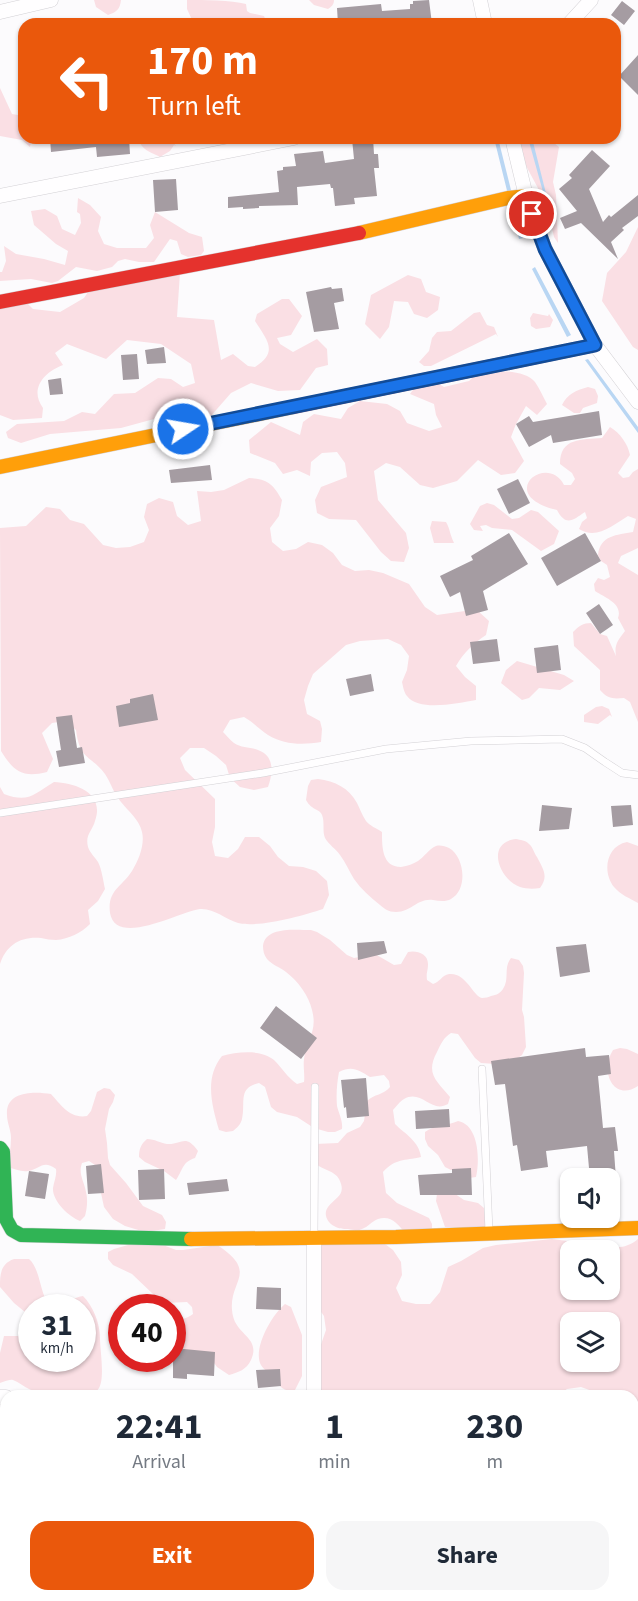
<!DOCTYPE html>
<style>
body{margin:0;font-family:"Source Sans 3",sans-serif;background:#f6f6f7;color:#1f2937;height:100vh;display:flex;flex-direction:column;font-size:22px;white-space:nowrap}
*{box-sizing:border-box;margin:0}
p{font-size:20px;color:#747a83}
.icon{flex:none;width:33px;height:33px;fill:none;stroke:currentColor;stroke-width:2;stroke-linecap:round;stroke-linejoin:round}
.map{position:relative;flex:1;overflow:hidden}
.details{position:absolute;left:0px;top:1390px;width:639px;height:212px;display:flex;flex-direction:column;background:#fff;border-radius:18px 18px 0 0;box-shadow:0 2px 4px #0004}
.details>*{flex:none}
.top-card{position:absolute;left:18px;top:18px;width:603px;height:126px;border-radius:18px;box-shadow:0 2px 4px #0004;background:#ea580c;color:#fff;overflow:hidden}
.controls{position:absolute;left:560px;top:1168px;display:grid;gap:12px}
.controls a{display:grid;place-items:center;width:60px;height:60px;border-radius:12px;background:#fff;box-shadow:0 2px 4px #0004;font-size:30px}
.speed{position:absolute;left:18px;top:1294px;display:flex;gap:12px;font-size:30px;font-weight:700;text-align:center}
.speed>*{display:grid;place-content:center;width:78px;height:78px;border-radius:50%;background:#fff;box-shadow:0 2px 4px #0004;line-height:1}
.speed small{font-size:15px;font-weight:400}
.speed .limit{border:9px solid #d22;background:#fff;color:#111}
.pin{position:absolute;display:grid;place-items:center;width:51px;height:51px;color:#fff;margin:-26px;border:3px solid #fff;border-radius:50%;box-shadow:0 2px 6px #0007}
.me{position:absolute;width:66px;margin:-33px;rotate:78deg;stroke-linejoin:round;filter:drop-shadow(0 0 4px #0008)}
.turn{display:flex;align-items:center;gap:21px;height:126px;padding:0 30px;font-size:27px}
.turn .icon{width:78px;height:78px;stroke-width:2.5}
.turn b{display:block;font-size:42px;line-height:51px}
.eta{display:flex;justify-content:space-evenly;align-items:center;height:102px;text-align:center}
.eta b{font-size:36px;font-weight:700;line-height:42px}
.action{display:flex;gap:12px;margin-top:auto;padding:12px 30px}
.action a{flex:1;height:69px;border-radius:18px;background:#ea580c;color:#fff;font-size:24px;font-weight:700;line-height:69px;text-align:center}
.action a+a{background:#f6f6f7;color:#1f2937}
.map>svg:first-child{display:block}
.green{fill:#fadfe4;fill-rule:evenodd}
.water{fill:#b9d6f3}
.building{fill:#a59ca2}
.lines{fill:none;stroke-linecap:round;stroke-linejoin:round}
.lane-casing{stroke:#d3d1d5;stroke-width:8}
.street-casing{stroke:#d3d1d5;stroke-width:15}
.fast-casing{stroke:#d3d1d5;stroke-width:15}
.slow-casing{stroke:#d3d1d5;stroke-width:15}
.jam-casing{stroke:#d3d1d5;stroke-width:15}
.lane{stroke:#fffeff;stroke-width:7}
.street{stroke:#fffeff;stroke-width:14}
.fast{stroke:#30b455;stroke-width:14}
.slow{stroke:#ff9f0a;stroke-width:14}
.jam{stroke:#e5322d;stroke-width:14}
.route-casing{stroke:#114b97;stroke-width:15}
.route{stroke:#1a73e8;stroke-width:10}
</style>
<div class="map">
<svg width="638" height="1601" viewBox="0 0 638 1601">
<rect width="100%" height="100%" fill="#fcfbfd"/>
<!-- green -->
<path class="green" d="M94 0H121C120 9 117 12 108 15L96 7Z
M187 0C204 0 231 0 246 4L247 11 250 13 264 16 267 24H194L187 9Z
M309 0H334C334 5 331 7 328 9L314 5Z
M0 88 12 114 24 116V138H32L30 147 22 140 0 136Z
M144 138H170L176 146 174 145 170 151 160 157C153 153 144 151 140 143Z
M518 138H548L559 147 553 182 556 195 558 243 554 237 546 203 525 164Z
M78 198 90 205 101 217 98 231 104 244 117 248H146L154 238 150 225 155 212 189 233 202 237 204 251 201 255 188 257 181 254 177 241 170 239 154 262H139L125 259 118 261 112 267 97 271 76 267 58 281 52 283 31 279 0 281V272H2L6 261 4 246 16 254 44 259 65 265 68 251 56 244 34 225 31 211 45 209 57 216 62 229 75 235 81 223 80 214 77 212Z
M638 227V350L633 347 602 301 607 273 626 252Z
M180 273 177 317 214 320 221 360 233 354 248 366 255 367C279 352 267 340 255 321L257 314 282 299H289L302 316 291 335 277 338 280 344 293 352 317 339 327 349 328 365 316 368 300 390 278 391 251 383 231 393 210 417 165 416 121 428 50 434 21 443 8 438 6 432 17 424 64 421 82 412 95 414 114 394 135 393 158 378 171 379 183 387 195 383 191 364 161 344 127 340 106 359 67 344 55 353 63 365C44 372 29 389 43 408L42 418 13 420 0 415V294L23 299 33 309 60 312 84 298 92 286Z
M408 275 421 279 426 292 440 297 438 310 427 318 414 314 408 302 394 301 389 327 380 339 365 324 371 295Z
M480 312 487 325 494 327 498 337 496 334 431 366H424L419 362 429 351 432 338 437 332 451 331 474 313Z
M533 313 548 316 549 314 553 320 550 327 536 329 531 326 530 318Z
M479 371C494 371 525 369 535 382 540 389 543 397 547 404L537 415 526 406 516 424 511 437 524 461 515 473 501 475 478 460 457 481 433 488 420 485 400 467 386 463 374 471 378 500 406 533 409 548 404 562 391 561 381 552 356 520 329 519 317 513 315 500 321 487 347 477 345 463 337 452 322 453 311 462 310 476 297 470 283 474 275 463 250 453 249 440 271 422 300 435 303 422 314 414 341 419 348 408 360 401 387 404 400 411 407 423 429 431 442 427 436 415 434 404 410 394 418 383 431 379 444 387 469 381Z
M588 387 595 389 598 396 597 403 583 408 580 413H574L562 405C567 394 577 390 588 387Z
M610 427C620 433 628 444 630 455L618 473 623 478 629 477 633 472 638 469V548L621 556 618 563 638 575V722L630 702 624 698C613 699 608 699 600 690V670L574 646 573 632C579 626 583 623 591 623L600 634 607 636 616 656C614 645 618 640 625 631L618 618C623 604 606 598 595 591L594 584 598 578 604 580 610 577 607 565 601 561 598 555C600 535 617 535 633 532L636 519 628 516C613 525 597 540 579 529L582 522 587 518 585 512C573 520 566 527 557 510 494 495 547 452 564 485H571L575 479 572 473 560 464C560 437 582 440 602 438Z
M249 478C268 479 273 484 282 500L279 516 270 528 272 542 283 551 296 549 308 542 322 545 333 553 342 565 355 571 369 570 383 573 409 584 425 607 437 615 465 611H478L489 621 486 635C473 644 464 652 456 666L465 677 476 686V700C458 703 419 712 407 696 404 693 403 686 402 682L407 670 409 656 401 645 388 639 360 641 346 645 313 674 308 686 304 700 307 714 320 721 322 729 321 742C303 745 284 745 268 735 260 730 253 722 244 717L230 720 223 732C226 735 230 740 234 743 241 748 250 747 258 750 275 756 273 773 268 787L254 790 240 787 230 778 226 765 216 756 204 748H190L180 758 185 770 215 799V827L212 842 215 856 228 858 238 849 245 837H259L270 846 278 857 289 866 303 867 316 871 327 881 329 895 323 909C302 916 259 928 238 923 225 919 214 908 200 909 181 911 116 948 110 913 107 890 122 887 132 871 139 860 145 844 142 832 139 819 128 811 121 802 114 794 111 783 105 774 90 754 80 761 76 730L65 721 52 723 42 733 53 759 47 772C23 778 14 772 1 751L0 528 26 526 46 507 60 509 70 520 84 524 103 545 116 548 130 547 144 542 149 530 144 517 147 504 159 498 173 502 177 516 188 525 201 521 197 491 211 492 224 490Z
M487 503 494 505 512 519 519 518 531 510 538 512 559 531 554 544 541 551 512 530 492 528 486 525 480 526 483 531 474 530 470 524 480 506Z
M432 521 446 522C450 529 450 535 454 543H434L430 528Z
M517 661 564 675 574 681 560 690 539 688 529 698 522 700 501 683 506 670Z
M602 706 609 709 612 717 610 715 598 724 584 722V715L596 707Z
M318 779C335 781 349 788 357 803 360 809 362 815 366 821 370 826 376 828 382 832 382 847 382 867 401 867 408 866 413 864 418 861 424 857 429 849 436 846 440 845 445 846 449 848 465 857 468 890 451 899 446 902 439 901 433 900 417 898 412 912 396 912 388 912 385 909 380 905 370 897 361 889 354 879 349 871 346 863 340 855 336 849 329 845 325 838 322 831 325 822 322 815 320 810 315 810 312 807 310 806 307 802 306 800L308 786 311 780Z
M54 782C76 783 105 793 95 821 92 832 85 834 88 847 90 853 95 857 98 862 102 870 103 880 105 889L98 901 88 910 90 924C81 933 69 939 56 940 51 940 46 939 41 938 21 936 6 945 0 964V787L4 794C28 803 33 795 54 782Z
M516 839C520 840 526 840 529 844 533 847 534 853 537 857 543 869 549 876 540 888 534 889 526 889 520 887 499 880 485 842 516 839Z
M627 842 638 846V903C629 898 621 895 614 887 602 872 606 846 627 842Z
M311 930 317 932 330 940 347 955 354 958 375 954 394 965 401 964 408 952C416 950 428 953 428 964 428 971 426 973 427 980L433 984C440 982 442 975 449 974 466 972 473 996 482 998 485 998 489 997 491 996 497 995 500 993 503 989 510 979 503 968 511 958L519 960 523 966 524 973 522 1010 524 1017 526 1047 522 1055 517 1059 496 1064 481 1063 475 1058 458 1034 451 1033C443 1038 441 1044 437 1052 425 1074 437 1081 450 1097L448 1104C431 1114 422 1089 404 1099 400 1101 396 1107 393 1110L395 1124C405 1134 419 1141 421 1157 404 1161 396 1158 383 1172L386 1193 397 1203 429 1218 432 1224V1231L405 1233C398 1224 391 1215 378 1219 372 1221 368 1227 362 1229 358 1231 353 1230 348 1229 343 1229 339 1229 334 1226 327 1222 323 1214 328 1207 336 1197 347 1195 339 1179 335 1171 323 1170 316 1164L315 1144 338 1143 347 1133 360 1127 364 1121 367 1101C374 1094 384 1095 390 1087L389 1081 384 1075 370 1077C359 1070 352 1065 339 1072 337 1083 336 1094 337 1106 339 1114 343 1121 342 1129L335 1132H328L314 1128 297 1117 277 1112 271 1107 265 1087 259 1083C237 1088 246 1103 242 1119 241 1124 237 1128 233 1131L226 1132 219 1130C212 1106 204 1078 222 1056 237 1052 261 1049 274 1060 282 1068 288 1078 297 1084L304 1082C305 1075 303 1067 304 1059 306 1039 318 1032 312 1010 309 996 298 981 286 972 280 967 272 965 267 959 264 955 263 951 263 946 265 926 296 930 311 930Z
M620 1048 627 1049 638 1054V1086C614 1102 599 1072 613 1050Z
M104 1088 110 1089 115 1095 113 1102 109 1109 105 1129 107 1143 108 1158 110 1165 126 1183 143 1206 162 1215 166 1222 165 1229 145 1232 125 1226 113 1219 104 1207 95 1165 89 1161 82 1163C78 1174 84 1181 86 1192 88 1200 87 1208 85 1216L80 1221C69 1217 52 1201 53 1188 54 1181 57 1176 56 1169 43 1159 40 1169 28 1171 21 1172 15 1169 8 1167 9 1158 11 1148 11 1138 11 1130 7 1123 7 1115 5 1091 34 1091 51 1094 61 1105 70 1119 87 1116L91 1111 97 1092Z
M458 1121C479 1125 480 1160 476 1177L469 1178 458 1170H451L445 1167 438 1155 428 1146 425 1139V1132C434 1125 448 1126 458 1121Z
M147 1139C155 1139 160 1143 167 1144 182 1145 185 1133 198 1151L195 1158C182 1162 183 1170 176 1180L164 1171 145 1162 139 1157C139 1149 141 1144 147 1139Z
M445 1187 464 1200 478 1203 484 1208 487 1214 485 1228 445 1227 436 1201 437 1194Z
M552 1239C565 1241 578 1242 591 1243 610 1245 621 1253 638 1239V1416L633 1414V1396H602L595 1392 581 1387 567 1389 557 1396H310L317 1356 326 1330 324 1316 316 1305 312 1275 323 1240 381 1241 393 1250 401 1262 402 1275 396 1288 402 1301 416 1304H430L440 1292 448 1267 461 1261 483 1248 496 1245ZM570 1251H609V1290H570ZM570 1323H609V1362H570Z
M128 1245H163L176 1250H183L217 1245C262 1274 225 1281 233 1316 237 1335 261 1338 251 1360 246 1370 239 1372 229 1375L217 1367 209 1356 173 1357V1320C181 1320 186 1319 193 1314L192 1307 187 1302 165 1303 154 1295 132 1274 113 1265 108 1259V1252L114 1249Z
M14 1259H29C43 1271 39 1306 56 1306 67 1306 72 1297 83 1296 93 1306 100 1323 100 1338 100 1350 105 1378 99 1388 91 1404 43 1395 29 1389 24 1387 19 1382 13 1380 9 1379 4 1382 0 1383V1353L4 1336H18L31 1332 25 1312 14 1303 0 1287C0 1275 0 1264 14 1259ZM32 1308H82V1359H32Z
M285 1304 291 1307 302 1335V1376L295 1390C282 1392 280 1386 273 1377 269 1372 262 1369 260 1363 254 1346 272 1315 285 1304Z
M203 1391H216L225 1396H190Z
M0 1414 6 1417V1462C0 1449 0 1429 0 1414Z
M638 1502V1601H574L573 1596H633V1504Z
M422 1596H542L540 1601H426Z"/>
<!-- water -->
<path class="water" d="M494 138H498L523 238 519 239Z
M528 138H532L552 217H550Z
M535 267 571 335 567 337 532 269Z
M588 359 638 427V433L585 360Z"/>
<!-- building -->
<path class="building" d="M429 0 432 24H338L337 8 381 4 382 11 410 9V4H413V1Z
M622 1 635 11 624 25 611 15Z
M638 55V95L619 76Z
M50 138H96L97 140 129 138 130 154 97 157 96 147 51 152Z
M373 138 374 154H378L379 168H374L377 196 354 198 355 204 335 206 333 188H331L330 184 297 187 298 205 259 206V208L243 209V207L228 208V197L279 192 277 171 283 170V167L296 166 294 154 323 151 325 163 354 159 352 139Z
M592 150 610 166 589 189 603 222 609 215 611 217 638 195V216L622 228 624 230 611 242 618 259 581 223 565 229 560 218 577 211 559 189 572 178 569 175Z
M176 179 178 210 155 212 153 180Z
M331 287 332 289 342 288 344 301 334 303 339 329 314 332 306 292Z
M164 347 166 363 147 364 145 350Z
M137 354 139 379 123 380 121 355Z
M61 378 63 394 50 395 48 380Z
M599 411 602 435 553 443 551 435 529 447 516 424 529 416 533 422Z
M210 465 212 480 171 483 169 470Z
M518 479 530 503 509 514 497 489Z
M509 533 528 564 483 591 488 610 466 616 460 592 450 597 440 576 473 560 471 556Z
M585 533 601 561 557 586 541 558Z
M599 604 613 625 600 634 586 613Z
M497 639 500 661 473 664 470 642Z
M558 645 561 670 537 673 534 648Z
M371 674 374 691 350 696 346 679Z
M153 694 158 720 119 727 116 706 130 703V699Z
M72 715 77 748 82 747 85 763 59 767 56 751 61 750 56 717Z
M542 805 572 808 569 829 539 831Z
M631 805 633 825 613 827 611 806Z
M384 941 387 953 358 960 357 943Z
M586 944 590 972 560 977 556 947Z
M276 1006 317 1038 301 1059 260 1028Z
M585 1048 586 1057 609 1055 611 1074 598 1076 603 1128 615 1127 618 1151H614L616 1179H590L587 1146 546 1151 548 1167 521 1171 517 1145 513 1146 505 1084 495 1085 491 1061Z
M366 1078 369 1116 347 1118 346 1107 344 1108 341 1080Z
M449 1109 450 1127 416 1129 415 1111Z
M101 1164 104 1193 88 1194 86 1166Z
M471 1168 472 1195H420L418 1175 452 1173V1169Z
M164 1169 165 1199 139 1200 138 1170Z
M29 1171 49 1174 45 1199 25 1196Z
M227 1179 229 1191 189 1195 187 1183Z
M257 1287 281 1288V1310L256 1309Z
M184 1349 215 1352 214 1376 187 1374V1379L173 1378V1350Z
M280 1369 281 1386 258 1388 256 1370Z"/>
<g class="lines">
<defs>
<path id="lane" d="M0 813 263 773 386 749 471 741 562 739 585 748 605 762 622 773 638 775
M482 1069 489 1231
M314 1238 315 1087"/>
<path id="street" d="M480 0 485 24
M0 12 51 0
M569 24 591 0
M512 138 526 196 545 249 595 345 638 402
M0 196 294 138
M314 1396V1238
M0 1397H6
M27 1601 28 1596
M315 1601 316 1596"/>
<path id="fast" d="M0 1148 3 1152 6 1219 12 1230 21 1235 191 1239"/>
<path id="slow" d="M359 233 508 198 526 196
M0 467 293 407
M191 1239 396 1237 638 1228"/>
<path id="jam" d="M0 302 359 233
M293 407 595 345"/>
</defs>
<!-- lane casing -->
<use href="#lane" class="lane-casing"/>
<!-- street casing -->
<use href="#street" class="street-casing"/>
<!-- fast casing -->
<use href="#fast" class="fast-casing"/>
<!-- slow casing -->
<use href="#slow" class="slow-casing"/>
<!-- jam casing -->
<use href="#jam" class="jam-casing"/>
<!-- lane -->
<use href="#lane" class="lane"/>
<!-- street -->
<use href="#street" class="street"/>
<!-- fast -->
<use href="#fast" class="fast"/>
<!-- slow -->
<use href="#slow" class="slow"/>
<!-- jam -->
<use href="#jam" class="jam"/>
</g>
<g class="lines">
<defs>
<path id="route" d="M183 429 595 345 545 249 532 214"/>
</defs>
<!-- route casing -->
<use href="#route" class="route-casing"/>
<!-- route -->
<use href="#route" class="route"/>
</g>
</svg>
<div class="controls">
<a><svg class="icon" aria-label="sound" viewBox="0 0 24 24"><path d="M4 9h4l5-4v14l-5-4H4zM17 9q2 3 0 6"/></svg></a>
<a><svg class="icon" aria-label="search" viewBox="0 0 24 24"><circle cx="10" cy="10" r="6"/><path d="M15 15l6 6"/></svg></a>
<a><svg class="icon" aria-label="layers" viewBox="0 0 24 24"><path d="M12 4l9 5-9 5-9-5zM3 14l9 5 9-5"/></svg></a>
</div>
<div class="speed"><div>31<small>km/h</small></div><div class="limit">40</div></div>
<div class="pin" style="left:532px;top:214px;background:#d93025"><svg class="icon" aria-label="arrive" viewBox="0 0 24 24"><path d="M6 21V4h12l-3 4 3 4H6"/></svg></div>
<svg class="me" style="left:183px;top:429px" viewBox="-20 -20 40 40"><circle r="17" fill="#1a73e8" stroke="#fff" stroke-width="3"/><path d="M0-11L8 9 0 5-8 9z" fill="#fff"/></svg>
<div class="top-card">
<div class="turn"><svg class="icon" aria-label="left" viewBox="0 0 24 24"><path d="M17 20v-9H6M10 6l-5 5 5 5"/></svg><div><b>170 m</b>Turn left</div></div>
</div>
<section class="details">
<div class="eta">
<div><b>22:41</b><p>Arrival</p></div>
<div><b>1</b><p>min</p></div>
<div><b>230</b><p>m</p></div>
</div>
<div class="action"><a>Exit</a><a>Share</a></div>
</section>
</div>
